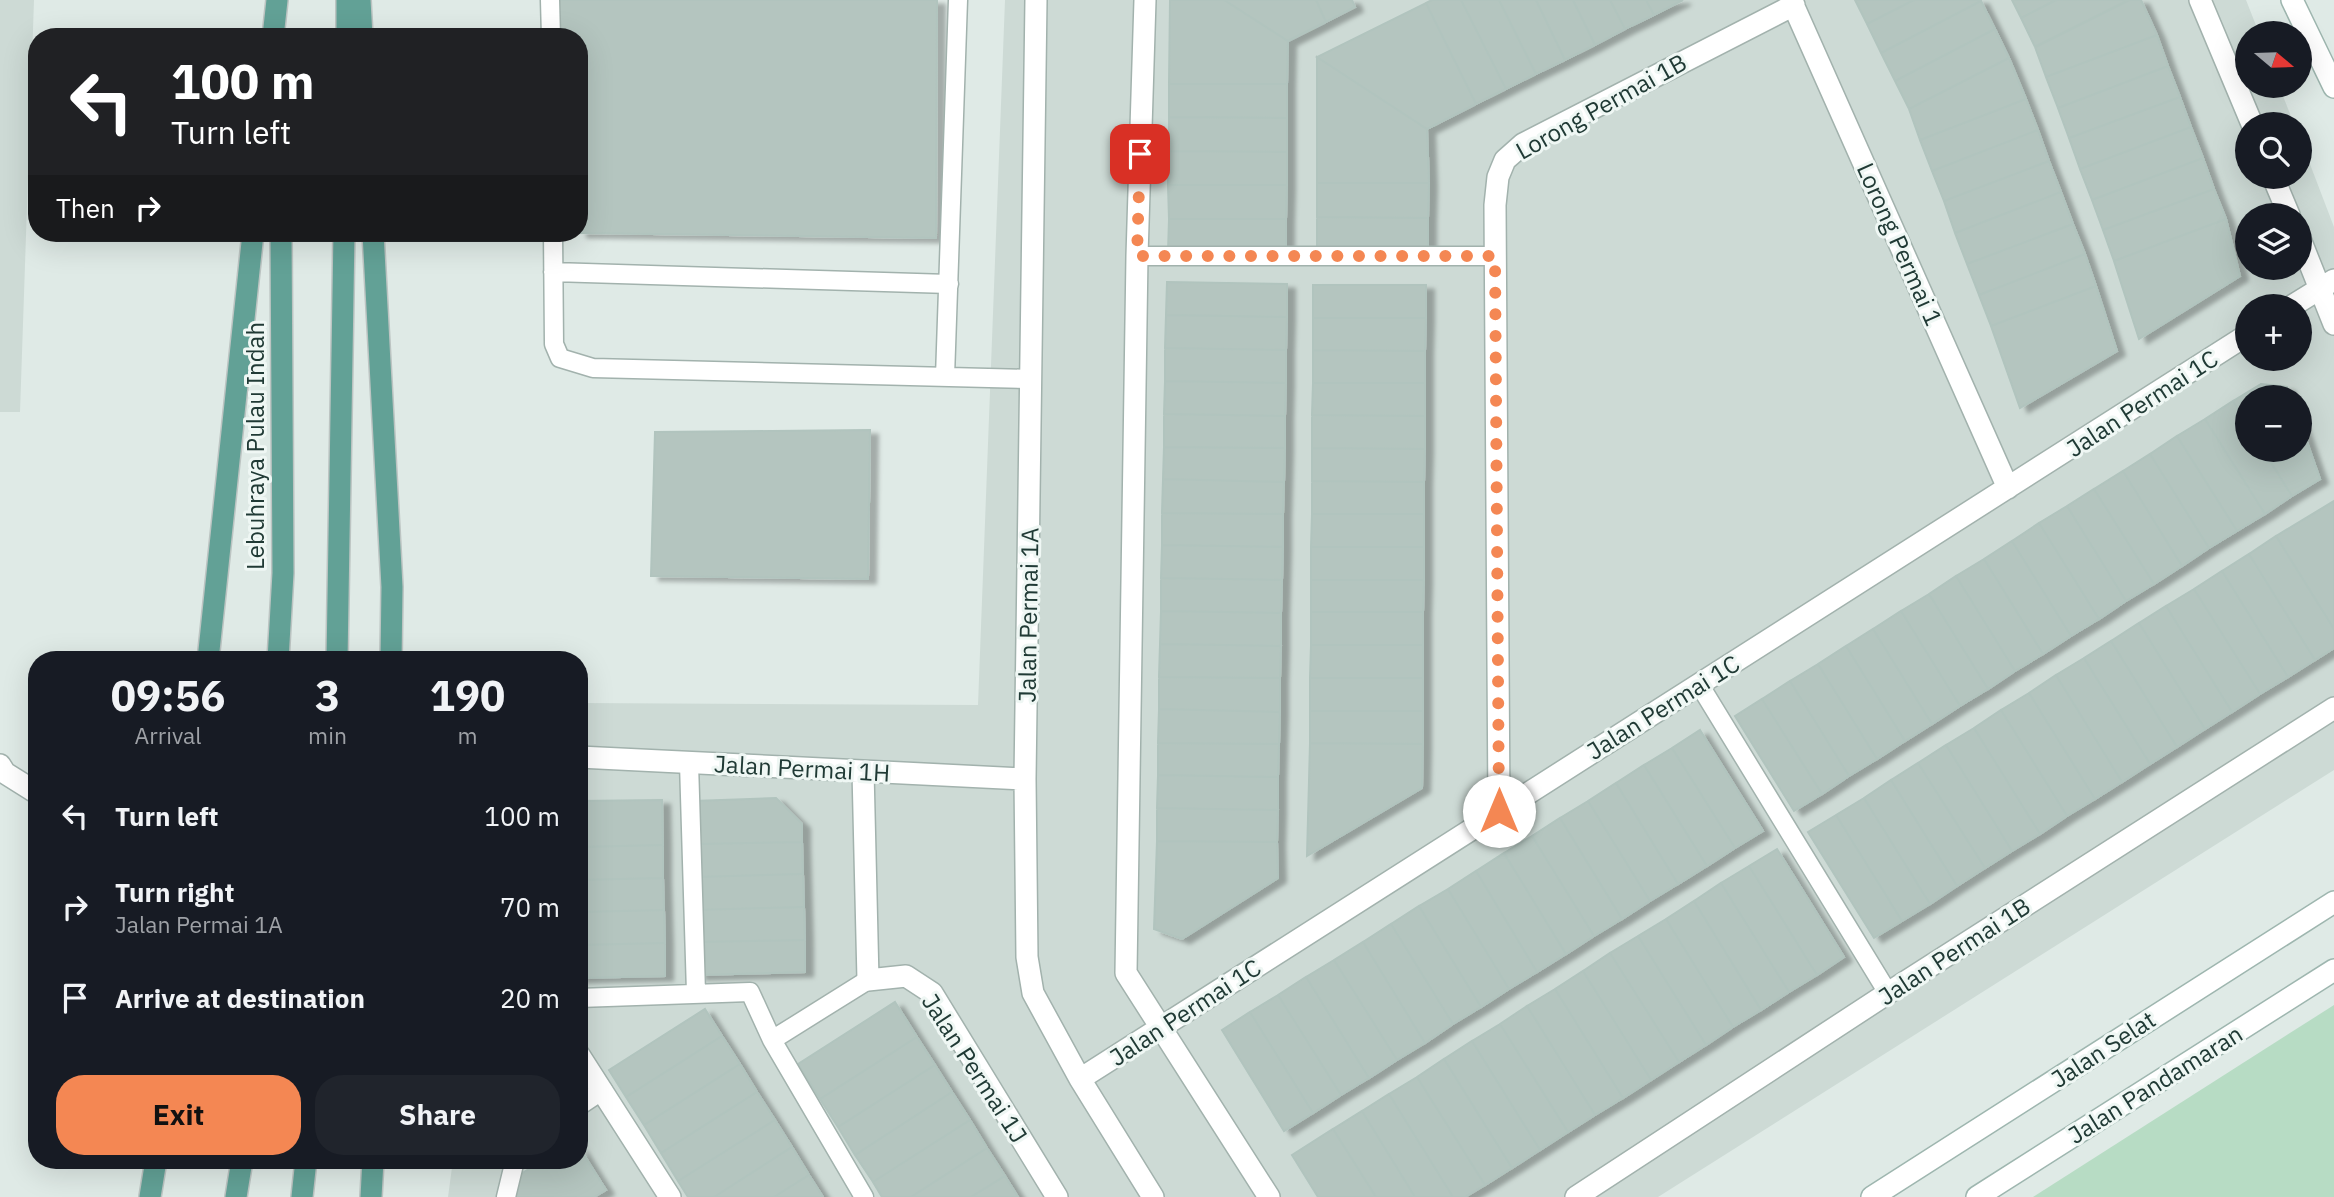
<!DOCTYPE html>
<meta charset="utf-8">
<style>
body{margin:0;font-family:"IBM Plex Sans",sans-serif;background:#20242c;color:#f1f3f6;height:100vh;display:flex;flex-direction:column;font-size:26px;white-space:nowrap}
*{box-sizing:border-box;margin:0}
p{font-size:23px;color:#9ea1a6}
.icon{flex:none;width:38px;height:38px;fill:none;stroke:currentColor;stroke-width:2;stroke-linecap:round;stroke-linejoin:round}
.map{position:relative;flex:1;overflow:hidden}
.sheet{position:absolute;left:28px;top:651px;width:560px;height:518px;display:flex;flex-direction:column;background:#171b24;border-radius:28px;box-shadow:0 7px 28px #0002}
.sheet>*{flex:none}
.banner{position:absolute;left:28px;top:28px;width:560px;height:214px;border-radius:28px;box-shadow:0 7px 28px #0002;background:#202124;color:#fff;overflow:hidden}
.needle{width:46px;rotate:109deg}
.tools{position:absolute;left:2235px;top:21px;display:grid;gap:14px}
.tools a{display:grid;place-items:center;width:77px;height:77px;border-radius:50%;background:#171b24;box-shadow:0 7px 28px #0002;font-size:35px}
.pin{position:absolute;display:grid;place-items:center;width:60px;height:60px;color:#fff;margin:-30px;border-radius:14px;box-shadow:0 4px 10px #0006}
.me{position:absolute;width:77px;margin:-38px;rotate:0deg;stroke-linejoin:round;filter:drop-shadow(0 0 5px #0008)}
.turn{display:flex;align-items:center;gap:24px;height:147px;padding:0 28px;font-size:32px}
.turn .icon{width:91px;height:91px;stroke-width:2.5}
.turn b{display:block;font-size:49px;line-height:60px}
.then{display:flex;align-items:center;height:66px;padding:0 28px;background:#0003;gap:14px;font-size:26px}
.eta{display:flex;justify-content:space-evenly;align-items:center;height:119px;text-align:center}
.eta b{font-size:42px;font-weight:700;line-height:49px}
.action{display:flex;gap:14px;margin-top:auto;padding:14px 28px}
.action a{flex:1;height:80px;border-radius:28px;background:#f48753;color:#111;font-size:28px;font-weight:700;line-height:80px;text-align:center}
.action a+a{background:#20242c;color:#f1f3f6}
ul{padding:0;list-style:none}
li{display:flex;align-items:center;gap:21px;height:91px;padding:0 28px}
li div{flex:1}
li b{display:block;font-size:26px}
li em{font-style:normal}
.map>svg:first-child{display:block}
.built{fill:#cddad5;fill-rule:evenodd}
.green{fill:#b7dcc4}
.building{fill:#b4c5bf;stroke:#b1c4be;stroke-width:2;filter:url(#shadow)}
.lines{fill:none;stroke-linecap:round;stroke-linejoin:round}
.lane-casing{stroke:#a2b2ad;stroke-width:21}
.street-casing{stroke:#a2b2ad;stroke-width:24}
.secondary-casing{stroke:#9eb6af;stroke-width:24}
.primary-casing{stroke:#bcc4c2;stroke-width:24}
.lane{stroke:#fff;stroke-width:18}
.street{stroke:#fff;stroke-width:21}
.secondary{stroke:#fff;stroke-width:21}
.primary{stroke:#62a196;stroke-width:21}
.route{stroke:#f48753;stroke-width:12;stroke-dasharray:0 21.6}
.labels{text-anchor:middle;dominant-baseline:central;stroke-width:6;stroke-linejoin:round;paint-order:stroke}
.street-label{font-size:24px;fill:#203a35;stroke:#eff7f4}
</style>
<div class="map">
<svg width="2334" height="1197" viewBox="0 0 2334 1197">
<defs>
<filter id="shadow"><feDropShadow dx="8" dy="4.5" stdDeviation="2" flood-color="#0004"/></filter>
</defs>
<rect width="100%" height="100%" fill="#dfeae6"/>
<!-- built -->
<path class="built" d="M0 0H34L20 412H0Z
M1005 0H2246L2259 33H2247V86H2279L2294 124H2247V177H2300V138L2334 227V770L1658 1197H448L453 1160H579V703L978 705ZM2247 215H2300V268H2247ZM2247 306H2300V359H2247ZM2247 397H2300V450H2247Z"/>
<!-- green -->
<path class="green" d="M2334 1005V1197H2033Z"/>
<!-- building -->
<path class="building" d="M559 0H937L936 238 579 233V37H559Z
M1170 0H1224L1288 41 1287 84H1169Z
M1224 0H1316L1326 22 1288 41Z
M1316 0H1352L1355 7 1326 22Z
M1432 0H1461L1506 89 1476 104 1426 3Z
M1461 0H1499L1536 74 1506 89Z
M1499 0H1536L1565 60 1536 74Z
M1536 0H1573L1595 45 1565 60Z
M1573 0H1610L1625 29 1595 45Z
M1610 0H1646L1654 15 1625 29Z
M1646 0H1683L1654 15Z
M1855 0H1914L1867 24Z
M1914 0H1981V1L1881 53 1867 24Z
M2012 0H2056L2021 18Z
M2056 0H2129L2035 47 2021 18Z
M2129 0H2141L2157 35 2046 77 2035 47Z
M1981 1 1995 29 1895 81 1881 53Z
M1426 3 1476 104 1427 129 1317 57Z
M1995 29 2009 58 1909 109 1895 81Z
M2157 35 2168 66 2058 108 2046 77Z
M1317 57 1427 129 1429 183H1317Z
M2009 58 2026 99 1920 140 1909 109Z
M2168 66 2180 97 2069 138 2058 108Z
M1169 84H1287V118L1169 117Z
M2180 97 2191 127 2080 169 2069 138Z
M2026 99 2038 130 1932 171 1920 140Z
M1169 117 1287 118V152L1169 151Z
M2191 127 2203 158 2092 200 2080 169Z
M2038 130 2049 161 1944 201 1932 171Z
M1169 151 1287 152V185H1168Z
M2203 158 2214 189 2103 230 2092 200Z
M2049 161 2061 192 1955 233 1944 201Z
M1317 183H1429L1428 218 1317 217Z
M1168 185H1287L1286 219H1169Z
M2214 189 2226 219 2114 261 2103 230Z
M2061 192 2073 224 1967 264 1955 233Z
M1317 217 1428 218V248L1317 247Z
M1169 219H1286V252H1168Z
M2226 219 2240 276 2139 339 2114 261Z
M2073 224 2085 254 1979 295 1967 264Z
M2085 254 2096 286 1991 326 1979 295Z
M1167 282 1287 284V317L1166 315Z
M1313 285H1426V318H1313Z
M2096 286 2117 351 2020 408 1991 326Z
M1166 315 1287 317 1286 350 1165 348Z
M1313 318H1426L1425 351 1313 350Z
M1165 348 1286 350V383L1165 381Z
M1313 350 1425 351V383H1313Z
M1165 381 1286 383 1285 416 1164 414Z
M1313 383H1425V416L1312 415Z
M2261 384 2287 387 2290 397H2247V424L2233 401Z
M2233 401 2247 424V450H2263L2292 496 2265 514 2205 419Z
M1164 414 1285 416V448L1164 447Z
M1312 415 1425 416V449L1312 448Z
M2205 419 2265 514 2237 531 2177 436Z
M2300 422 2320 479 2292 496 2263 450H2300Z
M870 430 868 579 651 576 655 432Z
M2177 436 2237 531 2209 548 2150 454Z
M1164 447 1285 448 1284 482 1163 479Z
M1312 448 1425 449 1424 482 1312 481Z
M2150 454 2209 548 2182 566 2123 471Z
M2123 471 2182 566 2154 584 2094 489Z
M1163 479 1284 482 1283 514 1162 513Z
M1312 481 1424 482V514H1312Z
M2094 489 2154 584 2126 601 2067 506Z
M2334 501V629L2276 536Z
M2067 506 2126 601 2099 619 2039 523Z
M1162 513 1283 514V547L1162 545Z
M1312 514H1424V547H1311Z
M2039 523 2099 619 2071 636 2012 541Z
M2276 536 2334 629V648L2315 660 2249 554Z
M2012 541 2071 636 2043 654 1984 559Z
M1162 545 1283 547 1282 580 1161 578Z
M1311 547H1424V580H1311Z
M2249 554 2315 660 2288 677 2222 571Z
M1984 559 2043 654 2015 671 1956 576Z
M2222 571 2288 677 2260 694 2194 589Z
M1956 576 2015 671 1988 689 1929 594Z
M1161 578 1282 580 1281 613 1161 611Z
M1311 580H1424L1423 612H1311Z
M2194 589 2260 694 2232 712 2166 606Z
M1929 594 1988 689 1960 706 1901 611Z
M2166 606 2232 712 2205 729 2139 623Z
M1161 611 1281 613V646L1160 644Z
M1901 611 1960 706 1932 724 1873 629Z
M1311 612H1423V645H1311Z
M2139 623 2205 729 2177 747 2111 641Z
M1873 629 1932 724 1905 741 1846 646Z
M2111 641 2177 747 2150 764 2084 658Z
M1160 644 1281 646 1280 678 1159 677Z
M1311 645H1423V678H1310Z
M1846 646 1905 741 1877 759 1818 664Z
M2084 658 2150 764 2122 782 2056 675Z
M1818 664 1877 759 1849 776 1790 681Z
M2056 675 2122 782 2095 799 2029 693Z
M1159 677 1280 678V712L1159 709Z
M1310 678H1423V711H1310Z
M1790 681 1849 776 1822 794 1762 699Z
M2029 693 2095 799 2067 816 2001 710Z
M1762 699 1822 794 1794 811 1735 716Z
M1159 709 1280 712 1279 744 1158 743Z
M2001 710 2067 816 2040 834 1974 728Z
M1310 711H1423V744L1310 743Z
M1974 728 2040 834 2012 851 1946 745Z
M1700 730 1763 831 1735 848 1672 748Z
M1158 743 1279 744 1278 777 1158 775Z
M1310 743 1423 744 1422 788 1307 856Z
M1946 745 2012 851 1985 868 1918 763Z
M1672 748 1735 848 1707 866 1644 765Z
M1918 763 1985 868 1957 886 1891 780Z
M1644 765 1707 866 1678 884 1616 783Z
M1158 775 1278 777V810L1157 808Z
M1891 780 1957 886 1930 904 1864 798Z
M1616 783 1678 884 1650 901 1588 801Z
M776 798 802 824V842L696 844 694 801Z
M1864 798 1930 904 1902 921 1836 815Z
M662 800 663 845 579 847V801Z
M1588 801 1650 901 1622 919 1560 818Z
M1157 808 1278 810 1277 842 1157 841Z
M1836 815 1902 921 1874 938 1808 832Z
M1560 818 1622 919 1594 936 1532 836Z
M1532 836 1594 936 1566 954 1504 853Z
M1157 841 1277 842 1278 878 1182 939 1154 929Z
M802 842 803 874 697 877 696 844Z
M663 845V878L579 880V847Z
M1777 849 1844 957 1817 975 1749 866Z
M1504 853 1566 954 1537 972 1476 871Z
M1749 866 1817 975 1789 992 1721 883Z
M1476 871 1537 972 1509 989 1448 889Z
M803 874 804 907 697 910V877Z
M663 878 664 910 579 912V880Z
M1721 883 1789 992 1761 1010 1694 901Z
M1448 889 1509 989 1481 1007 1419 906Z
M1694 901 1761 1010 1733 1027 1666 919Z
M1419 906 1481 1007 1453 1024 1391 924Z
M804 907 805 940 698 942 697 910Z
M664 910 665 943 579 945V912Z
M1666 919 1733 1027 1706 1045 1638 936Z
M1391 924 1453 1024 1425 1043 1363 942Z
M1638 936 1706 1045 1679 1062 1610 953Z
M805 940V972L698 975V942Z
M1363 942 1425 1043 1397 1060 1334 960Z
M665 943V976L579 978V945Z
M1610 953 1679 1062 1651 1080 1583 971Z
M1334 960 1397 1060 1369 1078 1306 977Z
M1583 971 1651 1080 1623 1098 1555 989Z
M1306 977 1369 1078 1341 1095 1278 995Z
M1555 989 1623 1098 1595 1115 1527 1006Z
M1278 995 1341 1095 1313 1113 1250 1012Z
M895 1002 917 1037 820 1099 798 1064Z
M1527 1006 1595 1115 1568 1132 1500 1024Z
M705 1009 722 1036 626 1097 609 1070Z
M1250 1012 1313 1113 1284 1131 1222 1030Z
M1500 1024 1568 1132 1540 1150 1472 1041Z
M722 1036 740 1064 644 1125 626 1097Z
M917 1037 935 1065 838 1127 820 1099Z
M1472 1041 1540 1150 1512 1168 1444 1059Z
M1444 1059 1512 1168 1485 1185 1417 1077Z
M740 1064 757 1092 661 1153 644 1125Z
M935 1065 952 1092 855 1155 838 1127Z
M1417 1077 1485 1185 1465 1197H1453L1389 1094Z
M757 1092 775 1120 678 1181 661 1153Z
M952 1092 970 1120 873 1182 855 1155Z
M1389 1094 1453 1197H1415L1362 1111Z
M1362 1111 1415 1197H1376L1333 1129Z
M775 1120 792 1147 714 1197H688L678 1181Z
M970 1120 987 1148 911 1197H882L873 1182Z
M1333 1129 1376 1197H1318L1292 1155Z
M579 1147 606 1190 594 1197H510L516 1177 544 1160H579Z
M792 1147 809 1175 774 1197H714Z
M987 1148 1005 1176 971 1197H911Z
M809 1175 823 1197H774Z
M1005 1176 1018 1197H971Z"/>
<g class="lines">
<defs>
<path id="lane" d="M550 0 551 37
M553 233 554 344 560 358 593 368 1031 379
M1137 256H1495
M553 272 949 284
M945 377 958 0
M1699 684 1888 993
M689 763 696 993
M579 998 750 992 772 1040 868 980
M772 1040 864 1197
M579 1106 603 1090
M506 1197 515 1160"/>
<path id="street" d="M1036 0 1025 779 1027 957 1033 993 1080 1079 1153 1197
M1145 0 1137 256 1126 973 1269 1197
M1791 0 2008 488
M2200 0 2252 124
M2273 177 2289 215
M2300 239 2334 324
M2292 306 2334 280
M579 757 1025 779
M0 765 5 773 37 793
M863 771 868 980 906 976 932 993 1057 1197
M1499 811 1495 205 1498 177 1505 160 1523 144 1794 5
M579 1055 670 1197
M1080 1079 2247 335
M1576 1197 1888 993 2334 708"/>
<path id="secondary" d="M2292 0 2334 87
M1872 1197 2334 902
M1977 1197 2334 970"/>
<path id="primary" d="M360 0 362 37
M273 37 277 0
M347 37V0
M373 233 392 587 391 660
M208 660 253 233
M278 660 283 573 281 233
M337 660 344 233
M150 1197 156 1160
M236 1197 242 1160
M302 1197 306 1160
M371 1197 373 1160"/>
</defs>
<!-- lane casing -->
<use href="#lane" class="lane-casing"/>
<!-- street casing -->
<use href="#street" class="street-casing"/>
<!-- secondary casing -->
<use href="#secondary" class="secondary-casing"/>
<!-- primary casing -->
<use href="#primary" class="primary-casing"/>
<!-- lane -->
<use href="#lane" class="lane"/>
<!-- street -->
<use href="#street" class="street"/>
<!-- secondary -->
<use href="#secondary" class="secondary"/>
<!-- primary -->
<use href="#primary" class="primary"/>
</g>
<g class="lines">
<!-- route -->
<path class="route" d="M1140 154 1137 256H1495L1499 811"/>
</g>
<g class="labels">
<!-- street labels -->
<g class="street-label">
<text transform="translate(1601 106) rotate(-29)">Lorong Permai 1B</text>
<text transform="translate(1900 244) rotate(66)">Lorong Permai 1</text>
<text transform="translate(2142 403) rotate(-33)">Jalan Permai 1C</text>
<text transform="translate(255 446) rotate(-90)">Lebuhraya Pulau Indah</text>
<text transform="translate(1028 615) rotate(-89)">Jalan Permai 1A</text>
<text transform="translate(1663 707) rotate(-32)">Jalan Permai 1C</text>
<text transform="translate(802 768) rotate(3)">Jalan Permai 1H</text>
<text transform="translate(1954 951) rotate(-33)">Jalan Permai 1B</text>
<text transform="translate(1185 1012) rotate(-33)">Jalan Permai 1C</text>
<text transform="translate(2103 1049) rotate(-33)">Jalan Selat</text>
<text transform="translate(975 1068) rotate(57)">Jalan Permai 1J</text>
<text transform="translate(2155 1084) rotate(-32)">Jalan Pandamaran</text>
</g>
</g>
</svg>
<div class="tools">
<a><svg class="needle" viewBox="-14 -14 28 28"><path d="M0-13l5 13h-10z" fill="#e53935"/><path d="M0 13l5-13h-10z" fill="#9ea1a6"/></svg></a>
<a><svg class="icon" aria-label="search" viewBox="0 0 24 24"><circle cx="10" cy="10" r="6"/><path d="M15 15l6 6"/></svg></a>
<a><svg class="icon" aria-label="layers" viewBox="0 0 24 24"><path d="M12 4l9 5-9 5-9-5zM3 14l9 5 9-5"/></svg></a>
<a>+</a>
<a>−</a>
</div>
<div class="pin" style="left:1140px;top:154px;background:#d93025"><svg class="icon" aria-label="arrive" viewBox="0 0 24 24"><path d="M6 21V4h12l-3 4 3 4H6"/></svg></div>
<svg class="me" style="left:1499px;top:811px" viewBox="-20 -20 40 40"><circle r="19" fill="#fff"/><path d="M0-13L10 11 0 6-10 11z" fill="#f48753"/></svg>
<div class="banner">
<div class="turn"><svg class="icon" aria-label="left" viewBox="0 0 24 24"><path d="M17 20v-9H6M10 6l-5 5 5 5"/></svg><div><b>100 m</b>Turn left</div></div>
<div class="then">Then<svg class="icon" aria-label="right" viewBox="0 0 24 24"><path d="M7 20v-9h11M14 6l5 5-5 5"/></svg></div>
</div>
<section class="sheet">
<div class="eta">
<div><b>09:56</b><p>Arrival</p></div>
<div><b>3</b><p>min</p></div>
<div><b>190</b><p>m</p></div>
</div>
<ul>
<li><svg class="icon" aria-label="left" viewBox="0 0 24 24"><path d="M17 20v-9H6M10 6l-5 5 5 5"/></svg><div><b>Turn left</b></div><em>100 m</em></li>
<li><svg class="icon" aria-label="right" viewBox="0 0 24 24"><path d="M7 20v-9h11M14 6l5 5-5 5"/></svg><div><b>Turn right</b><p>Jalan Permai 1A</p></div><em>70 m</em></li>
<li><svg class="icon" aria-label="arrive" viewBox="0 0 24 24"><path d="M6 21V4h12l-3 4 3 4H6"/></svg><div><b>Arrive at destination</b></div><em>20 m</em></li>
</ul>
<div class="action"><a>Exit</a><a>Share</a></div>
</section>
</div>
